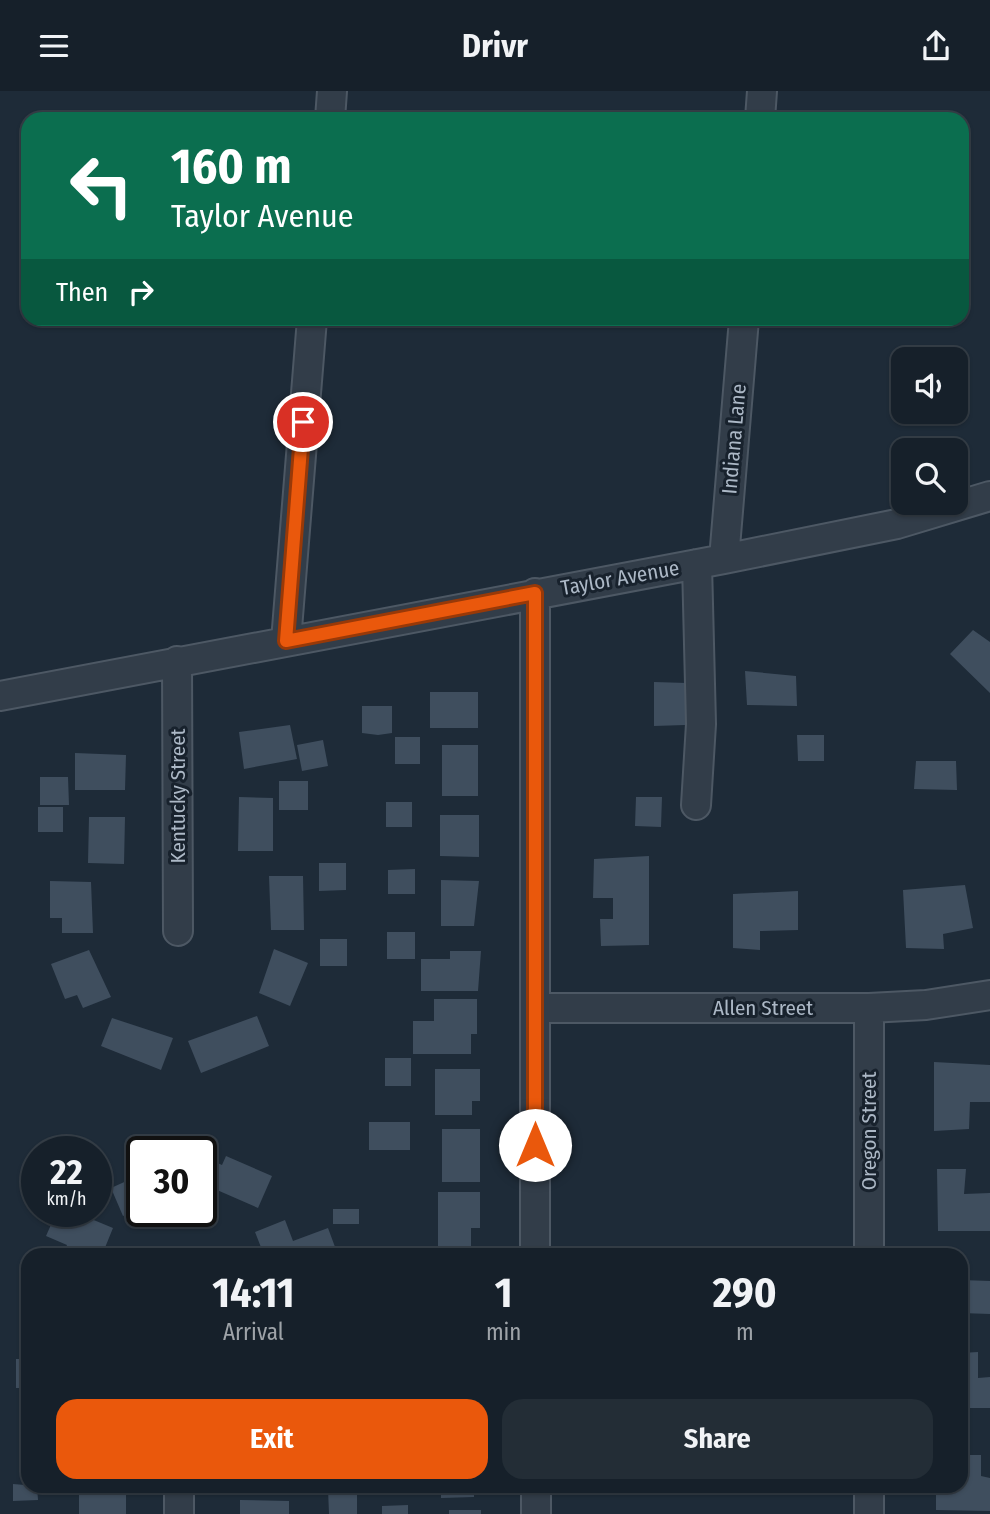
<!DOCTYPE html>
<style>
body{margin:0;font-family:"Fira Sans Condensed",sans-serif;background:#232d36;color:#f1f3f6;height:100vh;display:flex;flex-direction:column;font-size:26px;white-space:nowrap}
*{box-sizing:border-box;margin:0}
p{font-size:23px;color:#9ea3a8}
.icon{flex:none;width:38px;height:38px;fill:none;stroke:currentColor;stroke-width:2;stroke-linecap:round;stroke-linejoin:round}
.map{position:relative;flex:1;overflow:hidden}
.drawer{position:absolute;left:21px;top:1157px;width:947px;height:245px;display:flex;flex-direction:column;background:#16202a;border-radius:21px;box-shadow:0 2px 5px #0004,0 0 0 2px #353e47}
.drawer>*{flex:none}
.hud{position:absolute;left:21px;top:21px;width:948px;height:214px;border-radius:21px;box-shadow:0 2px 5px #0004,0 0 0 2px #353e47;background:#0b6e4f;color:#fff;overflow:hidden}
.controls{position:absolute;left:891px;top:256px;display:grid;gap:14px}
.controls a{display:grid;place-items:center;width:77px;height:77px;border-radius:14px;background:#16202a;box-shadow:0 2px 5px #0004,0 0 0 2px #353e47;font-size:35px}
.speed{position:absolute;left:21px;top:1045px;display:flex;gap:14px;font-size:35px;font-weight:700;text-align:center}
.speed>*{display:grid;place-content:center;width:91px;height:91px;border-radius:50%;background:#16202a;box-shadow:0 2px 5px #0004,0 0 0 2px #353e47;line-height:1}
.speed small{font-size:18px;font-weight:400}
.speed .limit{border:4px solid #111;border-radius:10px;background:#fff;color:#111}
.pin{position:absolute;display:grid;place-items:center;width:60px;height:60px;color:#fff;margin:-30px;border:4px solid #fff;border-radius:50%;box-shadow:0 2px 7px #0007}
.me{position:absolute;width:77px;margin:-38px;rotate:0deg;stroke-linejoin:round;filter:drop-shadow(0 0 5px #0008)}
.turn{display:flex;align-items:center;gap:24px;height:147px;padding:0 35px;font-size:32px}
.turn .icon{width:91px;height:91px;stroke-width:2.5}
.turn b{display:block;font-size:49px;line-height:60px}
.then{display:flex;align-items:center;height:66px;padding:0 35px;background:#0003;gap:14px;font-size:26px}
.eta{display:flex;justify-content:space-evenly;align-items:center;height:119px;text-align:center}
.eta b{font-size:42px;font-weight:700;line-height:49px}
.cta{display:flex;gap:14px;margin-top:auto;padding:14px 35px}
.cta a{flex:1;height:80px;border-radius:21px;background:#ea580c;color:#fff;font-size:28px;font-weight:700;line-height:80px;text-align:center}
.cta a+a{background:#232d36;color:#f1f3f6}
header{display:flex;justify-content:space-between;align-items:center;height:91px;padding:0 35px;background:#16202a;font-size:32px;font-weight:700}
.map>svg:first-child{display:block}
.building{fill:#3f4e5e}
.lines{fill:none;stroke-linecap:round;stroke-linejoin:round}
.minor-casing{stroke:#4d5864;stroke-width:32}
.minor{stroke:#323d49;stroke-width:28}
.route-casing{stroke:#983908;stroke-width:18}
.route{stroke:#ea580c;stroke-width:12}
.labels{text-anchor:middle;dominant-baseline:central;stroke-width:6;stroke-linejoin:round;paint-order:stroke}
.street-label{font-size:21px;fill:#acb8c6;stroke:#18222d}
</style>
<header><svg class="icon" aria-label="menu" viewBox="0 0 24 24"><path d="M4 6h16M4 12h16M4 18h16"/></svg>Drivr<svg class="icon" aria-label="share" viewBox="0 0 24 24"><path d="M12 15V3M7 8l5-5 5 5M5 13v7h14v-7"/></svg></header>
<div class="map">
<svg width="990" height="1423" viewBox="0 0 990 1423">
<rect width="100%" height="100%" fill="#1e2b38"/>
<!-- building -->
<path class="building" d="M973 539 990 551V602L950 563Z
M745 580 796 585 797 615 747 614Z
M654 591 687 592 685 634 654 635Z
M430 601H478V637H430Z
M362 615H392V642L378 644 362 642Z
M290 634 297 668 244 678 239 641Z
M797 644H824V670H798Z
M395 646H420V673H395Z
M323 649 328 675 302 680 297 654Z
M442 654H478V705H442Z
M75 662 126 664 125 699H75Z
M916 670H956L957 699 914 698Z
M40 686H68L69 714H40Z
M279 690H308V719H279Z
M239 706 273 707V760H238Z
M636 706H662L661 736 635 735Z
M386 711H412V736H386Z
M38 716H63V741H38Z
M440 724H479V766L440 765Z
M89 726H125L124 773 88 772Z
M649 765V854L601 855 600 828H613V807H593L594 768Z
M319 772H346V799L319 800Z
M415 778V803H388V779Z
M269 785H303L304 839H271Z
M441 789 479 790 474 835H441Z
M50 790 91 791 93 842H62V827H50Z
M965 794 973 837 943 843 944 858 906 857 903 799Z
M798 800V839L760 840V859L733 857V803Z
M387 841H415V868H387Z
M320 848H347V875H320Z
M274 858 308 872 290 915 259 902Z
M89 859 111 906 83 917 77 904 65 908 51 873Z
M450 860H481L478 900H421V868H450Z
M434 908H477V943H471V963H413V930H434Z
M257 925 269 955 201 982 188 950Z
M112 927 173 947 161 979 101 955Z
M385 967H411V995H385Z
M934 971 990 974V1011H970L969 1038 934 1040Z
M435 978H480V1010H472V1024H435Z
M369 1031H410V1059H369Z
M442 1038H480V1091H442Z
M226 1065 272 1085 258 1117 217 1099 215 1103 201 1097 204 1066 222 1074Z
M937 1078H966L964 1103 990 1102V1140H938Z
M142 1083V1117L123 1125 111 1097Z
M438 1101H480V1137H471V1155L438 1156Z
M333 1118H359V1133H333Z
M57 1120H72L113 1137 102 1164H63L67 1154 46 1145Z
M285 1129 293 1150 328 1137 338 1164H264L255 1141Z
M961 1189 990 1190V1223L961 1222Z
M23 1201H28V1222H22Z
M978 1261V1287L990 1286V1317H961V1262Z
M16 1268H28V1297H16Z
M22 1327H28V1356H22Z
M961 1364H981V1385L990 1387V1420L936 1419V1395H961Z
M13 1393 37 1395 38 1409 13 1410Z
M441 1395H474V1406L441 1407Z
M328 1398H357V1423H329Z
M79 1400H126V1423H79Z
M240 1409 289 1410V1423H240Z
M408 1414V1423H382V1415Z
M449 1419H481V1423H449Z"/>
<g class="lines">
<defs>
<path id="minor" d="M330 28 332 0
M760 28 762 0
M724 468 744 228
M535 502V1164
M286 550 312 228
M177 570 178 840
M0 605 724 468 897 433 990 405
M696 714 701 633 697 473
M535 917H869L926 914 990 904
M869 917V1164
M179 1395V1423
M536 1395V1423
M869 1395V1423"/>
</defs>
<!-- minor casing -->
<use href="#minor" class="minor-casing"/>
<!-- minor -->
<use href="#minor" class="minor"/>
</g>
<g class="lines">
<defs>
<path id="route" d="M303 331 286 550 535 502V1054"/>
</defs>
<!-- route casing -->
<use href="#route" class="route-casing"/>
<!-- route -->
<use href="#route" class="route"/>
</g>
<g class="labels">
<!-- street labels -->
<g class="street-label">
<text transform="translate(734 348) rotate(-85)">Indiana Lane</text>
<text transform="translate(620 487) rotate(-10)">Taylor Avenue</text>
<text transform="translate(178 705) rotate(-90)">Kentucky Street</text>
<text x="763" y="917">Allen Street</text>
<text transform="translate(869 1040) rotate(-90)">Oregon Street</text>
</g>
</g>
</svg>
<div class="controls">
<a><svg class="icon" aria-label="sound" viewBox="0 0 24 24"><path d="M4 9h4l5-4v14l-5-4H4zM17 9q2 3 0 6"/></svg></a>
<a><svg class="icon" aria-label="search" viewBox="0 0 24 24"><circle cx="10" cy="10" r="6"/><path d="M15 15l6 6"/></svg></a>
</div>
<div class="speed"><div>22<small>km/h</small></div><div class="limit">30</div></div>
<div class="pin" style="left:303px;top:331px;background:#d93025"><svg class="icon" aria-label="arrive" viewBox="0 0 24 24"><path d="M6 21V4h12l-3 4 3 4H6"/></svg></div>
<svg class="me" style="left:535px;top:1054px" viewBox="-20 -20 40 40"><circle r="19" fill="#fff"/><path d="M0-13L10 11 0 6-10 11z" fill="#ea580c"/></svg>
<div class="hud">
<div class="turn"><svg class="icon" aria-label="left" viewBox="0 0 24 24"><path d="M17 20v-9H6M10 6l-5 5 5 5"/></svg><div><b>160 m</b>Taylor Avenue</div></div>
<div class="then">Then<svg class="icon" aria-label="right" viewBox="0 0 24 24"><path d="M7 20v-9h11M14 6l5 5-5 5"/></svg></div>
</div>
<section class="drawer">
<div class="eta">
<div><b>14:11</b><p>Arrival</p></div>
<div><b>1</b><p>min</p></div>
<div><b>290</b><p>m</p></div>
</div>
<div class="cta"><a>Exit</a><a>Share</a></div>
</section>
</div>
